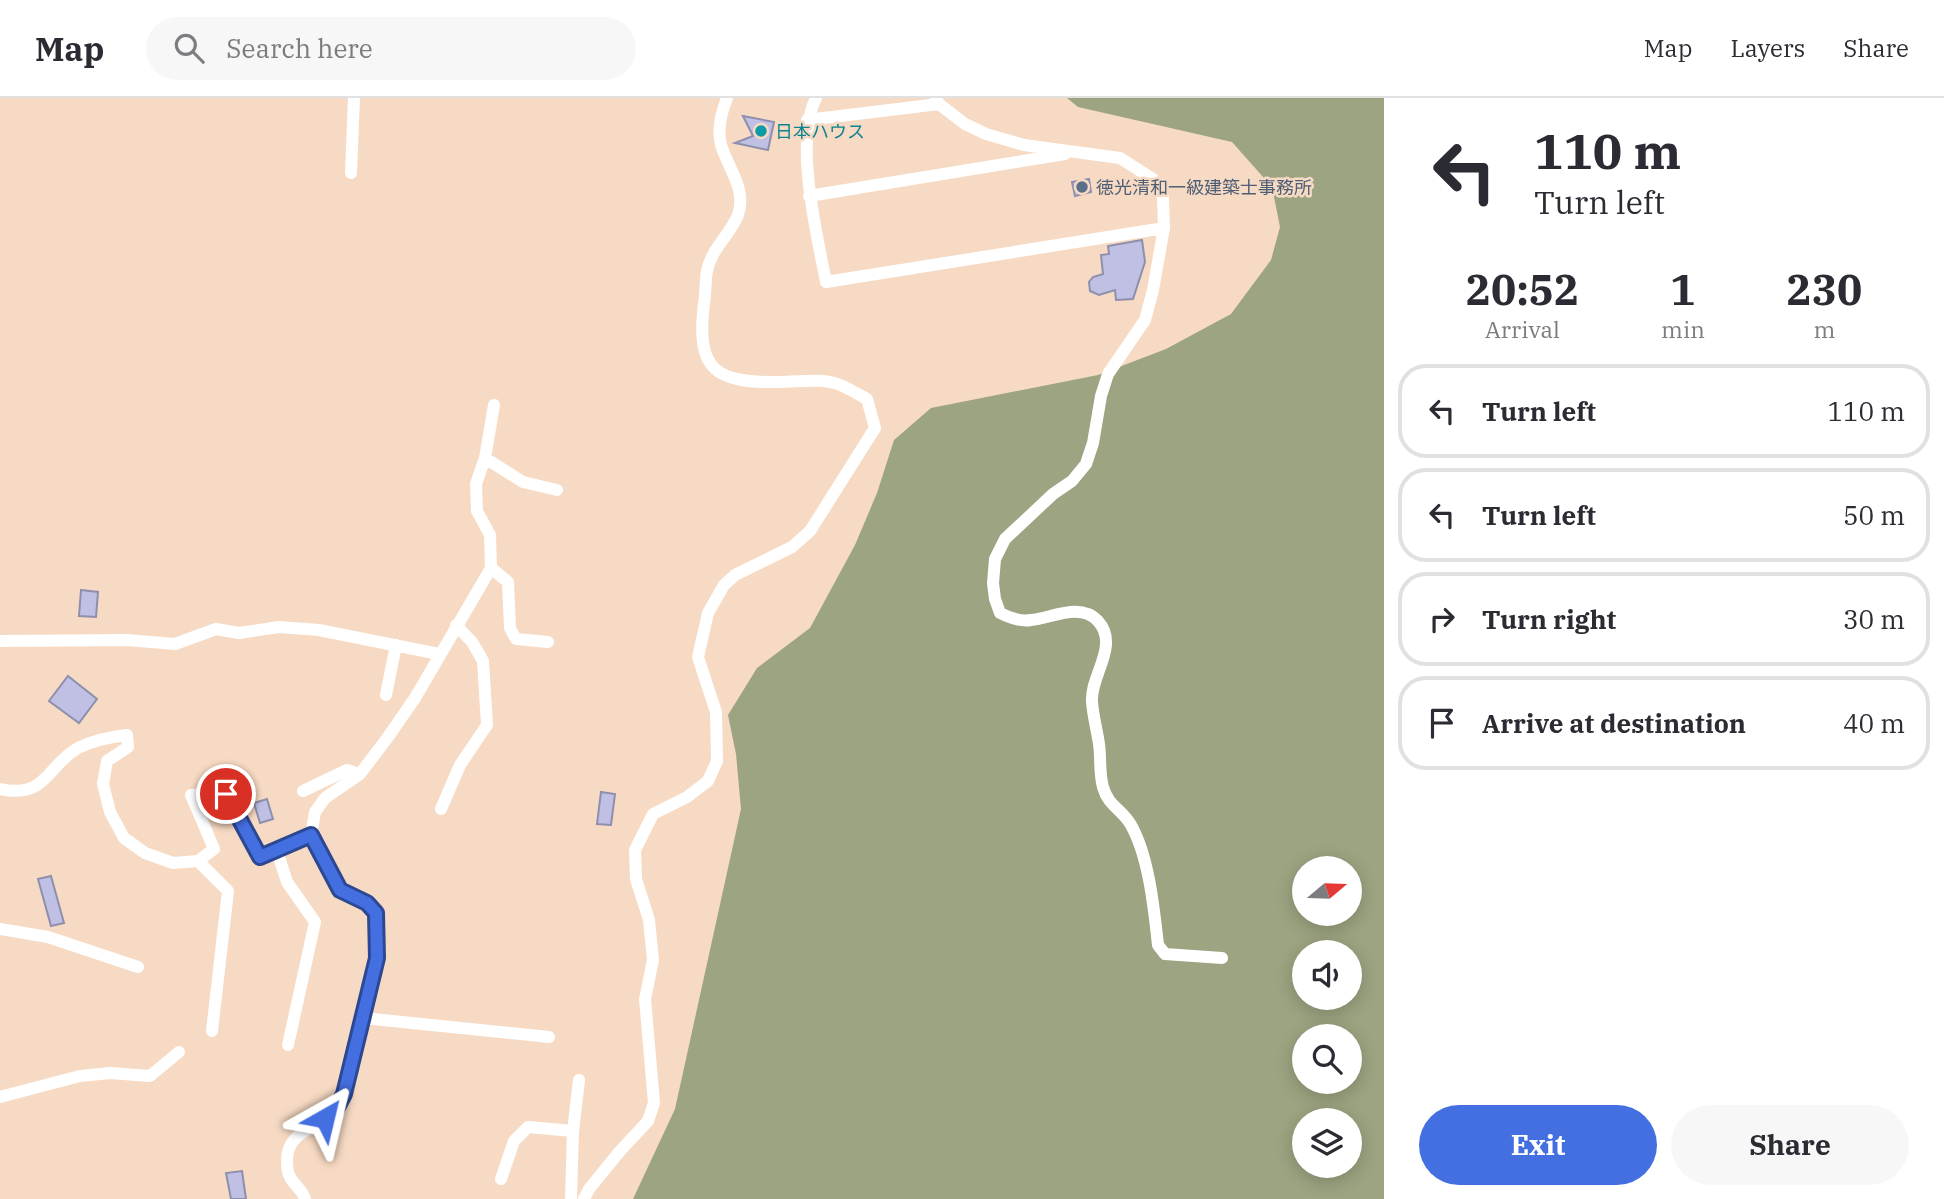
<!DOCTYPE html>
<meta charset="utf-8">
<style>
body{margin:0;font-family:"IBM Plex Serif","Noto Sans JP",serif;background:#f7f7f7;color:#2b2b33;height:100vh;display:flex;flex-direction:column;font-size:26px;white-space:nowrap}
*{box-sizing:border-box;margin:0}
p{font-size:23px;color:#7c7c81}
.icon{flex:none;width:38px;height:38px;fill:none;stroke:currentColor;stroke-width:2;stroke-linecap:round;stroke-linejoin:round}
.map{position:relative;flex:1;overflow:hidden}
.drawer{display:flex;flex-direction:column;background:#fff;width:560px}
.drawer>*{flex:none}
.hud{background:#fff;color:#2b2b33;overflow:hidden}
.needle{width:46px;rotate:71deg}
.buttons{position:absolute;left:1292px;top:758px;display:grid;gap:14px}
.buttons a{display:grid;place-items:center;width:70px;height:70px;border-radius:50%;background:#fff;box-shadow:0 4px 18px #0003;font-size:35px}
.pin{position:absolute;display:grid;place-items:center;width:60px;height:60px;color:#fff;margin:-30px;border:4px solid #fff;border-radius:50%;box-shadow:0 2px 7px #0007}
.me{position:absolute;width:77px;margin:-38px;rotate:37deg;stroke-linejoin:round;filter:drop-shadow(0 0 5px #0008)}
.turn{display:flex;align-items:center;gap:24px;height:147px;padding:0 35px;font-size:32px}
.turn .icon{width:91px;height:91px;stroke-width:2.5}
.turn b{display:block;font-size:49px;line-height:60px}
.eta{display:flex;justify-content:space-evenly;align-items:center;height:119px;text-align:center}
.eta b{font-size:42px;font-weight:700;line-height:49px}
.primary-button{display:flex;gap:14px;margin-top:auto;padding:14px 35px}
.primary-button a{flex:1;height:80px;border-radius:42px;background:#446fe1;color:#fff;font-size:28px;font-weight:700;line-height:80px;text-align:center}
.primary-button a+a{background:#f7f7f7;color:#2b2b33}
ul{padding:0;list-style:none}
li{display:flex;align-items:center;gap:21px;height:94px;margin:0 14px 10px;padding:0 21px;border:4px solid #e1e1e2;border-radius:28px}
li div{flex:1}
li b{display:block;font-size:26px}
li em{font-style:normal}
header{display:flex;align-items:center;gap:42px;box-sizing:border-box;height:98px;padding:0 35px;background:#fff;border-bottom:2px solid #e1e1e2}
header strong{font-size:33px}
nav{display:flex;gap:38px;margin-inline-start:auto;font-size:24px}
.search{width:490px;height:63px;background:#f7f7f7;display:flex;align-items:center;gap:18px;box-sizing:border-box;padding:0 24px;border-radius:38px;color:#7c7c81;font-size:26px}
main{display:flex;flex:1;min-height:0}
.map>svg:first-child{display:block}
.forest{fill:#9ca481;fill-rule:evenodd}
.building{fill:#bfc0e4;stroke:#8e8fad;stroke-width:2}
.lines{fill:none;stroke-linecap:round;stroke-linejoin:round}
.street{stroke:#fff;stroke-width:12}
.route-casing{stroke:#2c4892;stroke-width:18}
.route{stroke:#446fe1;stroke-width:12}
.culture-dot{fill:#0f9aa8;stroke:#f7dac3;stroke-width:2.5}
.service-dot{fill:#5c6f8a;stroke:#f7dac3;stroke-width:2.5}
.labels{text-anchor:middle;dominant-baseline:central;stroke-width:5;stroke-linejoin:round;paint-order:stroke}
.culture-label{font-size:18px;fill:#0d838f;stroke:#f7dac3;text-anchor:start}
.service-label{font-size:18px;fill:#4e5e75;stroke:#f7dac3;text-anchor:start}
</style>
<header>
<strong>Map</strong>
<div class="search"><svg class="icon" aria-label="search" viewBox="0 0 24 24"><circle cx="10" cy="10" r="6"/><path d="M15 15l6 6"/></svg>Search here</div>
<nav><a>Map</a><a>Layers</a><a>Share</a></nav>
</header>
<main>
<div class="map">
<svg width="1384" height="1101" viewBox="0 0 1384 1101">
<rect width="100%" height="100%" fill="#f7dac3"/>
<!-- forest -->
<path class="forest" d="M1067 0H1384V1101H633L675 1011 741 711 736 656 728 617 757 570 810 530 855 447 877 395 894 342 931 310 1098 277 1166 251 1231 216 1271 162 1280 129 1272 89 1232 44 1078 9ZM1304 770H1349V816H1304ZM1304 854H1349V900H1304ZM1304 938H1349V984H1304ZM1304 1022H1349V1068H1304Z"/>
<!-- building -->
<path class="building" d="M743 18 774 24 768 52 735 45 753 38Z
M1089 81 1091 94 1075 98 1072 84Z
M1142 142 1145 164 1133 201 1116 202 1115 192 1099 197 1090 193 1089 184 1093 179 1103 176 1101 157 1109 156 1108 148Z
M81 492 98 494 96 519 79 518Z
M68 578 97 601 79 625 49 603Z
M601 694 615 696 611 727 597 726Z
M267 701 273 721 260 725 254 705Z
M51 778 64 825 51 828 38 781Z
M242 1073 246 1101H231L226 1075Z"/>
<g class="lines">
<!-- street -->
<path class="street" d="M816 0C794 43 817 137 826 184L1164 130
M936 0 939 6 965 26 986 36 1024 47 1120 60 1153 81 1163 99 1164 130 1153 192 1145 222 1108 276 1101 298 1093 345 1086 366 1072 383 1053 396 1005 441 995 461 993 485 995 501 1000 515C1010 520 1020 524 1031 522 1052 520 1080 504 1098 523 1120 548 1090 577 1092 604 1093 618 1097 632 1099 646 1101 660 1099 675 1103 689 1108 708 1122 711 1131 727 1149 759 1154 811 1158 847L1165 856 1222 860
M807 22 939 6
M351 75 354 0
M809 98 1065 56
M485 360 523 384 557 392
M491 470 508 484 510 530 516 541 548 544
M0 543 127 542 175 546 216 531 239 535 279 529 319 532 439 556
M386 597 396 547
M0 691C47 701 46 668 78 650 94 642 109 639 127 637L128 649 107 663 103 686 110 714 124 740 145 755 173 765 198 763 214 751 191 697 226 696 260 759 311 737
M303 693 347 672 360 676
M441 711 460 667 487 627 483 563 472 544 456 527
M277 753 287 784 315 824 288 947
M198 763 228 793 212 933
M0 831 48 839 138 869
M363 920 549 939
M0 999 80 978 110 975 150 978 179 954
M501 1081 514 1043 528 1029 573 1033
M305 1101C302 1090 291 1086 288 1074 281 1034 310 1035 333 1015 338 1010 341 1002 344 996L377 860 376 815 367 805 340 792 311 737 315 714 325 700 360 676 388 639 415 600 491 470 490 437 477 413 476 386 485 360 494 307
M571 1101 573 1033 579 982
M584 1101 589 1091 620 1053 648 1023 654 1005 645 901 653 862 649 822 636 781 635 752 653 716 687 699 708 683 717 663 716 614 698 559 708 515 724 487 735 477 792 449 810 433 875 330 867 301C858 296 848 290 838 286 820 280 799 284 780 284 714 285 696 272 704 205 706 194 705 183 707 173 711 151 730 137 738 117 747 92 728 70 721 47 717 31 721 15 727 0"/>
</g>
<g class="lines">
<defs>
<path id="route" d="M226 696 260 759 311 737 340 792 367 805 376 815 377 860 344 996 335 1013 325 1020"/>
</defs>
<!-- route casing -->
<use href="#route" class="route-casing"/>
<!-- route -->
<use href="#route" class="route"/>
</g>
<!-- markers -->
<circle class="culture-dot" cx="761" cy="33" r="7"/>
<circle class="service-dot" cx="1082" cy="89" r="7"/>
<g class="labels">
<!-- culture labels -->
<g class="culture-label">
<text x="775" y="33">日本ハウス</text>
</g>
<!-- service labels -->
<g class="service-label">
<text x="1096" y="89">徳光清和一級建築士事務所</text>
</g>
</g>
</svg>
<div class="buttons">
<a><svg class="needle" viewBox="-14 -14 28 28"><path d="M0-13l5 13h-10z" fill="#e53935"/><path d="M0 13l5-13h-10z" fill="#7c7c81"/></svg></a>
<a><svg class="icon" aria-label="sound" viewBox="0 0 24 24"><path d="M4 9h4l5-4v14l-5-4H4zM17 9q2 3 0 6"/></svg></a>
<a><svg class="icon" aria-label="search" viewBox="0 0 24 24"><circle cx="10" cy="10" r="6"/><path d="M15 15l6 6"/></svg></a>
<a><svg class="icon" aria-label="layers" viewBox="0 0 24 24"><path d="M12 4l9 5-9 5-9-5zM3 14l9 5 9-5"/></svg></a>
</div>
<div class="pin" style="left:226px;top:696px;background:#d93025"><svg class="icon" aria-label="arrive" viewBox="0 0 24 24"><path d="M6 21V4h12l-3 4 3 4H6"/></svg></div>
<svg class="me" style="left:325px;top:1020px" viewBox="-20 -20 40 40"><path d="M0-17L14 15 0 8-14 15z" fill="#446fe1" stroke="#fff" stroke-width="4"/></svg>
</div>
<section class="drawer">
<div class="hud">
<div class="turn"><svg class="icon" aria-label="left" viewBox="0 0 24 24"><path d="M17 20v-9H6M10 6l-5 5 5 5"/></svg><div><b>110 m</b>Turn left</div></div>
</div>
<div class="eta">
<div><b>20:52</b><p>Arrival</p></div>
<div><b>1</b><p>min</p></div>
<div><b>230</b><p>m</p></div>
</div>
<ul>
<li><svg class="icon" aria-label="left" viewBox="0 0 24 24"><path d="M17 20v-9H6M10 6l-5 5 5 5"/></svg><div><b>Turn left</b></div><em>110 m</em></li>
<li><svg class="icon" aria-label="left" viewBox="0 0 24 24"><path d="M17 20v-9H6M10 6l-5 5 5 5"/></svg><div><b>Turn left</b></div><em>50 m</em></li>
<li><svg class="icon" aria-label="right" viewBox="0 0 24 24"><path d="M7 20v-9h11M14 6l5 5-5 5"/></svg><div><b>Turn right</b></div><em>30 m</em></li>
<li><svg class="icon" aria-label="arrive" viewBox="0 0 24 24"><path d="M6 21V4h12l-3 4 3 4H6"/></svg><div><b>Arrive at destination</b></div><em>40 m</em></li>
</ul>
<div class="primary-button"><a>Exit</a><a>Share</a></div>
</section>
</main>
